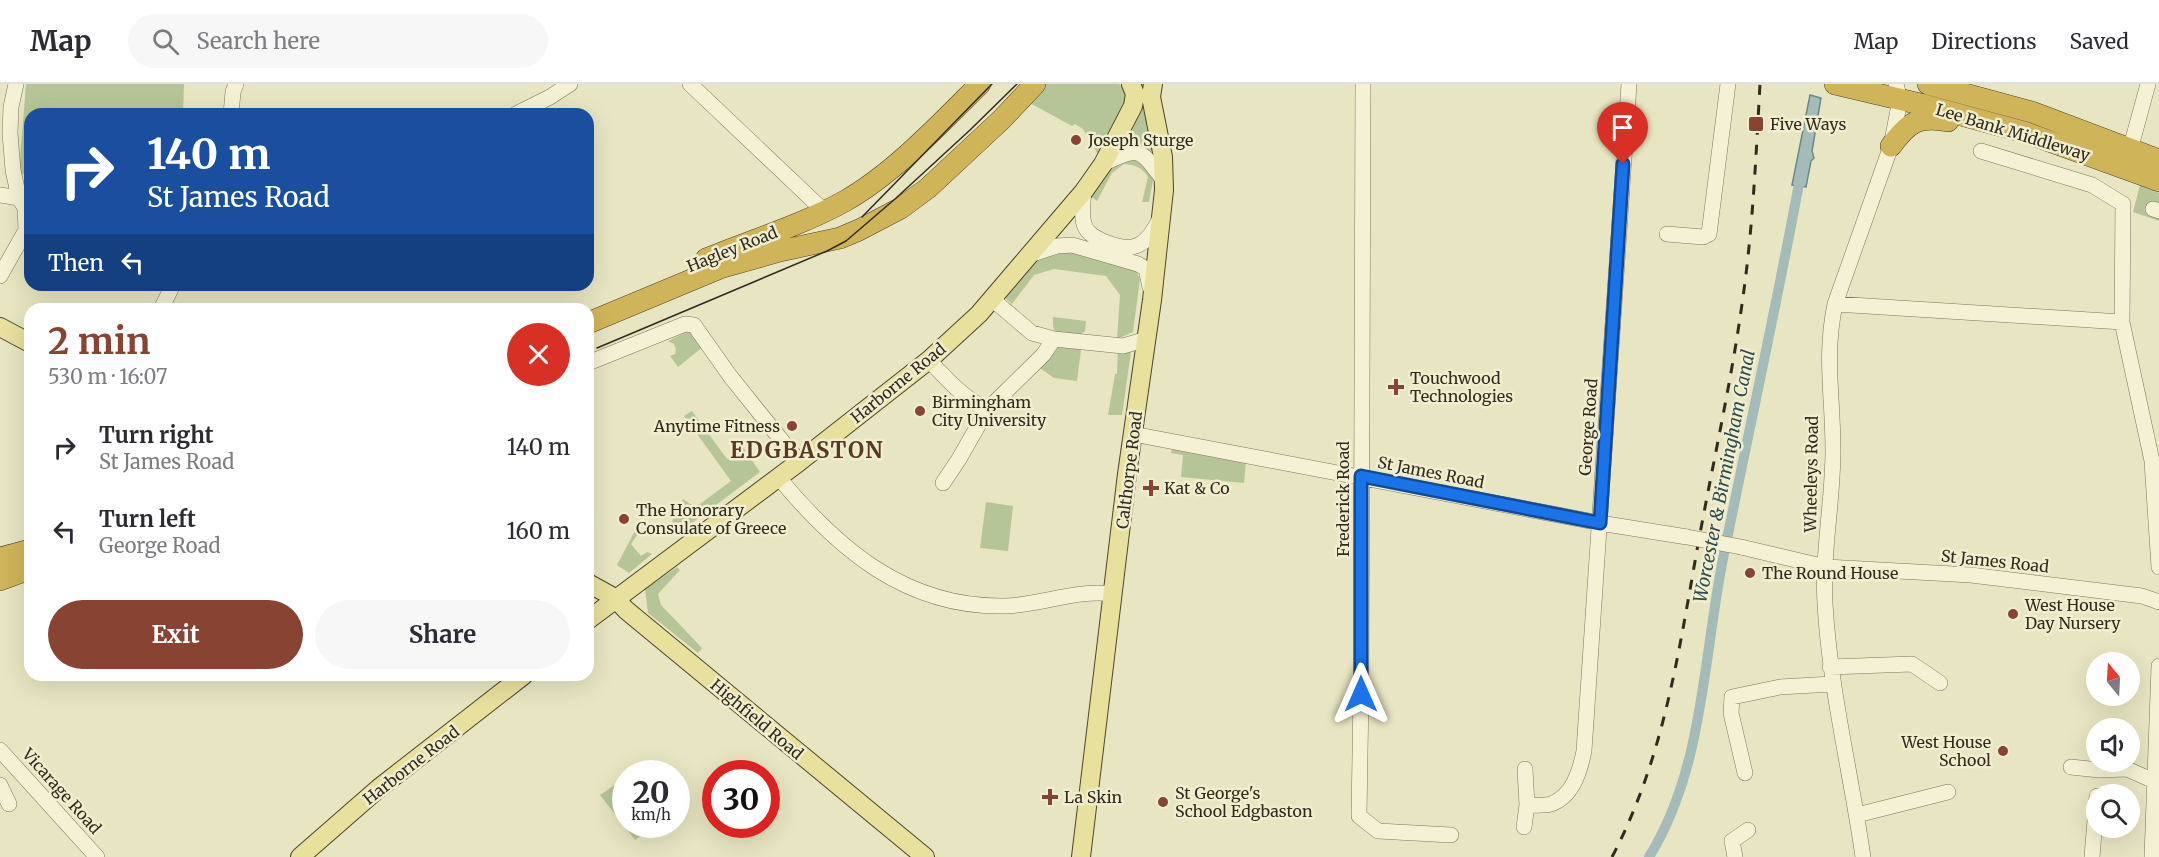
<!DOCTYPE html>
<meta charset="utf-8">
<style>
body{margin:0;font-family:Merriweather,serif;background:#f7f7f7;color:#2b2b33;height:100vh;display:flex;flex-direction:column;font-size:22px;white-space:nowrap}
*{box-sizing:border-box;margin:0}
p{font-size:20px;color:#7c7c81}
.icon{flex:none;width:33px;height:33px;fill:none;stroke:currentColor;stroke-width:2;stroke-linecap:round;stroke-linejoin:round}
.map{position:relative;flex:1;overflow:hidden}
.sheet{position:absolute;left:24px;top:219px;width:570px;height:378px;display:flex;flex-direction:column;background:#fff;border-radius:18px;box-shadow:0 6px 24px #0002}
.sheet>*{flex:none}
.hud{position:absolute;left:24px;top:24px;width:570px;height:183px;border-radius:18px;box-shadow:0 6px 24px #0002;background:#1a4fa0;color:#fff;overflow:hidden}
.needle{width:39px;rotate:342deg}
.fabs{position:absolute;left:2086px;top:568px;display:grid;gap:12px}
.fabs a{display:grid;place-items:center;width:54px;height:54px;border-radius:50%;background:#fff;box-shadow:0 6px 24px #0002;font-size:30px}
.speed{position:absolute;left:612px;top:676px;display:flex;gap:12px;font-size:30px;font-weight:700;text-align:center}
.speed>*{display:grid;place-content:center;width:78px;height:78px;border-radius:50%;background:#fff;box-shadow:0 6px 24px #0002;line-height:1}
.speed small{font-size:15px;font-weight:400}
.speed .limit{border:9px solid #d22;background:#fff;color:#111}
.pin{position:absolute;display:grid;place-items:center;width:51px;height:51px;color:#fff;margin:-62px -26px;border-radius:50% 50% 50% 0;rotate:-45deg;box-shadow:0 0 6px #0007}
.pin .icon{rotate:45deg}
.me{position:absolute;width:66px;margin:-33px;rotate:0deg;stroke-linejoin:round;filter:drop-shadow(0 0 4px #0008)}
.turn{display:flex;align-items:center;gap:21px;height:126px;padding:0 24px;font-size:27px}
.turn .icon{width:78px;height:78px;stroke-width:2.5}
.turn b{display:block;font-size:42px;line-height:51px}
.then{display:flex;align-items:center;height:57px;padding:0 24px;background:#0003;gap:12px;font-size:22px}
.round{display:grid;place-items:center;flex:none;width:63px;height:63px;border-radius:32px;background:#f7f7f7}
.overview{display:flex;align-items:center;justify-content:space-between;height:102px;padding:0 24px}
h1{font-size:36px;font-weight:700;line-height:45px;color:#884332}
.cta{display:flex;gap:12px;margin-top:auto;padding:12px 24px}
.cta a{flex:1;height:69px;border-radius:36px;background:#884332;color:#fff;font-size:24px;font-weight:700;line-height:69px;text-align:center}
.cta a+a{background:#f7f7f7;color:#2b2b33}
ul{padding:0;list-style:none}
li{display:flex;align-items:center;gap:18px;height:84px;padding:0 24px}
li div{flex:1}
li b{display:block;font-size:22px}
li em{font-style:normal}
header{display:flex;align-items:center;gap:36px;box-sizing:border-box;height:84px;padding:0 30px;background:#fff;border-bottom:2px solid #e1e1e2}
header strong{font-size:28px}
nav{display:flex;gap:33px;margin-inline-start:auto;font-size:21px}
.search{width:420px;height:54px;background:#f7f7f7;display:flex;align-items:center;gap:15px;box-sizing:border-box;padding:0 21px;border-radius:33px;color:#7c7c81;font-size:22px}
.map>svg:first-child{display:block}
.green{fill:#b6c597}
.water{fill:#a4bbb9;stroke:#6c8887;stroke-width:1.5}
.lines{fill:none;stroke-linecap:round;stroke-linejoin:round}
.canal{stroke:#a4bbb9;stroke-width:10}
.minor-casing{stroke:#80765b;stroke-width:16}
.major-casing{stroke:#4e442f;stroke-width:20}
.highway-casing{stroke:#4e442f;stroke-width:22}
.minor{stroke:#f4f1d4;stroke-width:15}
.major{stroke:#e8e09d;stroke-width:18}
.highway{stroke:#d0b45a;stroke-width:21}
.tram{stroke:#312b1e;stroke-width:1.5}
.rail{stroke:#312b1e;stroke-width:3;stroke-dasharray:10 10;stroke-linecap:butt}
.minor-bridge-casing{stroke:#80765b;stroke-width:16;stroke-linecap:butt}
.minor-bridge{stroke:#f4f1d4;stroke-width:15}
.route-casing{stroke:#114b97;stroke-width:15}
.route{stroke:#1a73e8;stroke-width:10}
.poi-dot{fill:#884332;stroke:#f1eed0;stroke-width:2}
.labels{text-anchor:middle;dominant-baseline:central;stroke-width:5;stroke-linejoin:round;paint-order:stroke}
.poi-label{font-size:16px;fill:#312b1e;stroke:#f1eed0;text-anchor:start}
.street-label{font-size:16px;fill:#312b1e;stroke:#f1eed0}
.water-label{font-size:18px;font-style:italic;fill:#2e4b50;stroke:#f1eed0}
.district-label{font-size:22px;font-weight:bold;letter-spacing:1.5px;fill:#593922;stroke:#f1eed0}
</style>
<header>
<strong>Map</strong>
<div class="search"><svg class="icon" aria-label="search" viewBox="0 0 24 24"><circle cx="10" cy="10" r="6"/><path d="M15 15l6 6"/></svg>Search here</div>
<nav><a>Map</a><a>Directions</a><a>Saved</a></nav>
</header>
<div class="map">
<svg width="2159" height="773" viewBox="0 0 2159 773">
<rect width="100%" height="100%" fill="#e8e5c2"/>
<!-- green -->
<path class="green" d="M26 0H184L183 30H30V91L19 90Z
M1044 0H1119C1126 4 1127 12 1129 19L1099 72 1083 45 1075 40 1072 42 1028 18Z
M1134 0H1145L1155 69 1138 62 1120 63Z
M1121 75C1138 74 1145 78 1154 91L1149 118H1142L1148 93C1142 83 1135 81 1124 80L1112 89 1097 117 1090 112 1106 87Z
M2140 101 2159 109V137L2133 128Z
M1070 165 1134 184 1140 195 1133 248 1117 255 1120 211 1106 192 1054 185 1034 191 1012 220 1002 211 1041 171Z
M1053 233 1086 237 1085 247 1080 251 1055 248 1053 242Z
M693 245 704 262 678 283 670 272 675 270 676 265 674 260 668 257Z
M1054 255 1082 258 1077 297 1054 294 1034 280Z
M1127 263 1131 268 1122 331H1108L1115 290H1117L1118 264Z
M692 327 727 375 743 363 760 388 680 448 672 437 683 415 693 422 700 420 731 397 684 332Z
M1172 363 1246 376 1244 399 1181 393 1183 371 1171 369Z
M986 418 1013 422 1008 467 980 464Z
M638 441 641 445 631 460 641 472 647 468 652 470 629 489 617 481Z
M677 483 680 486 658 510 661 521 702 564 698 569 648 529 645 505Z
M625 694 626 741H655L635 756 600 711Z"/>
<!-- water -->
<path class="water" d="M1810 11 1821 14 1812 67 1814 74 1811 77 1806 103 1792 101Z"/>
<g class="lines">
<!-- canal -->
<path class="canal" d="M1649 773C1703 686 1703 578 1722 480 1748 350 1777 220 1801 89"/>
<defs>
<path id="minor" d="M690 0 825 128
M1363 0 1361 610 1359 732 1378 747 1451 751
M231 30 233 8 236 0
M516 30 550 13 570 0
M2130 66 2148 0
M1981 67 2092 101 2123 120 2122 238 2152 377 2159 483
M1103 80C1141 61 1140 65 1164 97
M1084 107C1083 117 1081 130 1084 140 1087 150 1096 154 1105 158 1134 170 1147 162 1160 134
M0 111 19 114
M2153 125 2159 127
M1667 150 1703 153 1709 150 1728 0
M1029 171 1057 162 1072 161 1138 180 1146 185 1150 203
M0 192 26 146 25 124 19 114 13 86 10 49 11 23 16 0
M992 215 1032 249 1054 255 1123 262 1147 255
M1835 220 2122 238
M161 225 173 201
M929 276C947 296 963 313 987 326
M588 279 685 240 694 241 730 292 799 378
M1133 350 1600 439 1687 453
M779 394C838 465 906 524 1005 522 1041 521 1076 505 1113 510
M943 399 959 375 987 326 1043 271 1054 255
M1741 463 1826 483 1971 491 2142 512 2159 518
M1830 583 1912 580 1940 599
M0 666 97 773
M2071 683 2099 686 2127 685 2154 697
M1525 685 1527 721C1534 721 1545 722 1551 720 1573 712 1580 687 1584 667L1629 0
M1745 689 1731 629 1732 613 1780 603 1832 600
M0 701 9 720
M1857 731 1948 708
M1524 743 1527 721
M1735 773 1732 757 1748 746
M1863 773C1851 689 1830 606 1825 520 1822 469 1833 417 1833 366 1833 313 1824 273 1835 220L1891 62 1900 16 1896 0
M2092 773 2097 712
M2152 773 2159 582"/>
<path id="major" d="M0 243 30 259
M588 499 615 514 626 526 925 773
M588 536 799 378 929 276 979 230 1084 107 1103 80 1133 22 1135 10 1131 0
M300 773 379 704 524 591
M1081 773 1127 390 1152 216 1164 106 1163 73 1151 13 1153 0"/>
<path id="highway" d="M1835 0 1920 20 2027 49 2159 97
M1928 0 2032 28 2159 76
M1891 62C1908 39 1918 31 1948 37
M706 175C752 156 802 141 845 117 893 90 941 39 980 0
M588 239 720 184 780 167 840 154 859 146 901 124 928 104 1001 36 1035 0
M0 474 30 466
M0 496 30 485"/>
</defs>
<!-- minor casing -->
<use href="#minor" class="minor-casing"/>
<!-- major casing -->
<use href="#major" class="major-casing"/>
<!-- highway casing -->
<use href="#highway" class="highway-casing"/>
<!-- minor -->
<use href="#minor" class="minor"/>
<!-- major -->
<use href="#major" class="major"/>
<!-- highway -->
<use href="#highway" class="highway"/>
<!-- tram -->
<path class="tram" d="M862 133 992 0
M597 264 827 167 846 157 895 115 970 46 1017 0"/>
<!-- rail -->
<path class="rail" d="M1612 773C1665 672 1679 565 1699 455 1714 374 1732 294 1743 213 1753 142 1756 71 1760 0"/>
<defs>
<path id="minor-bridge" d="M1687 453 1741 463"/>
</defs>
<!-- minor-bridge casing -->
<use href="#minor-bridge" class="minor-bridge-casing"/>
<!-- minor-bridge -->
<use href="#minor-bridge" class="minor-bridge"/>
</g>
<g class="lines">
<defs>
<path id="route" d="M1361 610V392L1600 439 1623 80"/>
</defs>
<!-- route casing -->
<use href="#route" class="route-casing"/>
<!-- route -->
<use href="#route" class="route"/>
</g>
<!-- markers -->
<g class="poi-dot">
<rect x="1748" y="32" width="16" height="16" rx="3"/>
<circle cx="1076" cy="56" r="6"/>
<path d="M1393 294h6v6h6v6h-6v6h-6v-6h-6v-6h6z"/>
<circle cx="920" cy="327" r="6"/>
<circle cx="792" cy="342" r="6"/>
<path d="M1148 395h6v6h6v6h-6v6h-6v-6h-6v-6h6z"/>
<circle cx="624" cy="435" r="6"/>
<circle cx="1750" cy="489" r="6"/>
<circle cx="2013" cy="530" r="6"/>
<circle cx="2003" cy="667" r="6"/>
<path d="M1047 704h6v6h6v6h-6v6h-6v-6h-6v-6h6z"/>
<circle cx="1163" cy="718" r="6"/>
</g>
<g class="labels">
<!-- poi labels -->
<g class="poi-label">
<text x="1770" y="40">Five Ways</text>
<text x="1088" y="56">Joseph Sturge</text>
<text x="1410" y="294">Touchwood<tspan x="1410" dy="18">Technologies</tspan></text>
<text x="932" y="318">Birmingham<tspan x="932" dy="18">City University</tspan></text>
<text x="780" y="342" text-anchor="end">Anytime Fitness</text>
<text x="1164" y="404">Kat &amp; Co</text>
<text x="636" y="426">The Honorary<tspan x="636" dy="18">Consulate of Greece</tspan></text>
<text x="1762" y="489">The Round House</text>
<text x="2025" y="521">West House<tspan x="2025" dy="18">Day Nursery</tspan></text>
<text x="1991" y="658" text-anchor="end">West House<tspan x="1991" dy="18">School</tspan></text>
<text x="1175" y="709">St George's<tspan x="1175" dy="18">School Edgbaston</tspan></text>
<text x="1064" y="713">La Skin</text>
</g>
<!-- street labels -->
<g class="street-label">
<text transform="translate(2013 48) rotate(17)">Lee Bank Middleway</text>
<text transform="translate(732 165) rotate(-22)">Hagley Road</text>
<text transform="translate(898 299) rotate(-39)">Harborne Road</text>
<text transform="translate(1588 343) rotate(-86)">George Road</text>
<text transform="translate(1129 386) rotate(-83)">Calthorpe Road</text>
<text transform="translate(1431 388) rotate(11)">St James Road</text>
<text transform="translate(1811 390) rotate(-89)">Wheeleys Road</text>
<text transform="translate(1343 415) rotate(-90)">Frederick Road</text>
<text transform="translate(1995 477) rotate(6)">St James Road</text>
<text transform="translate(757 635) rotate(40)">Highfield Road</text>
<text transform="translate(411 681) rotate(-38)">Harborne Road</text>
<text transform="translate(62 707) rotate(48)">Vicarage Road</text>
</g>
<!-- water labels -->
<g class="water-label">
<text transform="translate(1724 392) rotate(-79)">Worcester &amp; Birmingham Canal</text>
</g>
<!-- district labels -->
<g class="district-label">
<text x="807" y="366">EDGBASTON</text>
</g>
</g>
</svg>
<div class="fabs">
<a><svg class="needle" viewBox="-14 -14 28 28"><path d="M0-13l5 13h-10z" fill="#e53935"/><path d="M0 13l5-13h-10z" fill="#7c7c81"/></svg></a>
<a><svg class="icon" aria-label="sound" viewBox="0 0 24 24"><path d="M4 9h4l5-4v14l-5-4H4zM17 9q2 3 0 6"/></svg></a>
<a><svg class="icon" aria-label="search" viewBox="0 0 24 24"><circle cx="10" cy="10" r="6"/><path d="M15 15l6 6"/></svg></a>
</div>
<div class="speed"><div>20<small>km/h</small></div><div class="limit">30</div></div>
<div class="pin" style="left:1623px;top:80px;background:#d93025"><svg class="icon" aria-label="arrive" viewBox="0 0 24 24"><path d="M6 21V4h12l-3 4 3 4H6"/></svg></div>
<svg class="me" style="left:1361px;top:610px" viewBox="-20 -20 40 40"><path d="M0-17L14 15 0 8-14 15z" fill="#1a73e8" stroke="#fff" stroke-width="4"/></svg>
<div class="hud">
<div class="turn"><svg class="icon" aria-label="right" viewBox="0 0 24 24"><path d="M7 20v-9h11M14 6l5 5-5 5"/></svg><div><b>140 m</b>St James Road</div></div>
<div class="then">Then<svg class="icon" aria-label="left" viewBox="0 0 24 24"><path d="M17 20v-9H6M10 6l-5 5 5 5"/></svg></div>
</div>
<section class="sheet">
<div class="overview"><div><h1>2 min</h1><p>530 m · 16:07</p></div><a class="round" style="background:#d93025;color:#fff"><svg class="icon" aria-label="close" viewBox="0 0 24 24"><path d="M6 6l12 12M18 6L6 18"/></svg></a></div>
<ul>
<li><svg class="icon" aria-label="right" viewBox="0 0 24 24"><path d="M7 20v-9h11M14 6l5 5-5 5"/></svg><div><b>Turn right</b><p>St James Road</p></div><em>140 m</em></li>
<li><svg class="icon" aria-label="left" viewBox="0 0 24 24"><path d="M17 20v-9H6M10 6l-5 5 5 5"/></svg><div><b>Turn left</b><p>George Road</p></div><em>160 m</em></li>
</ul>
<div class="cta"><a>Exit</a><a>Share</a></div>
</section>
</div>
